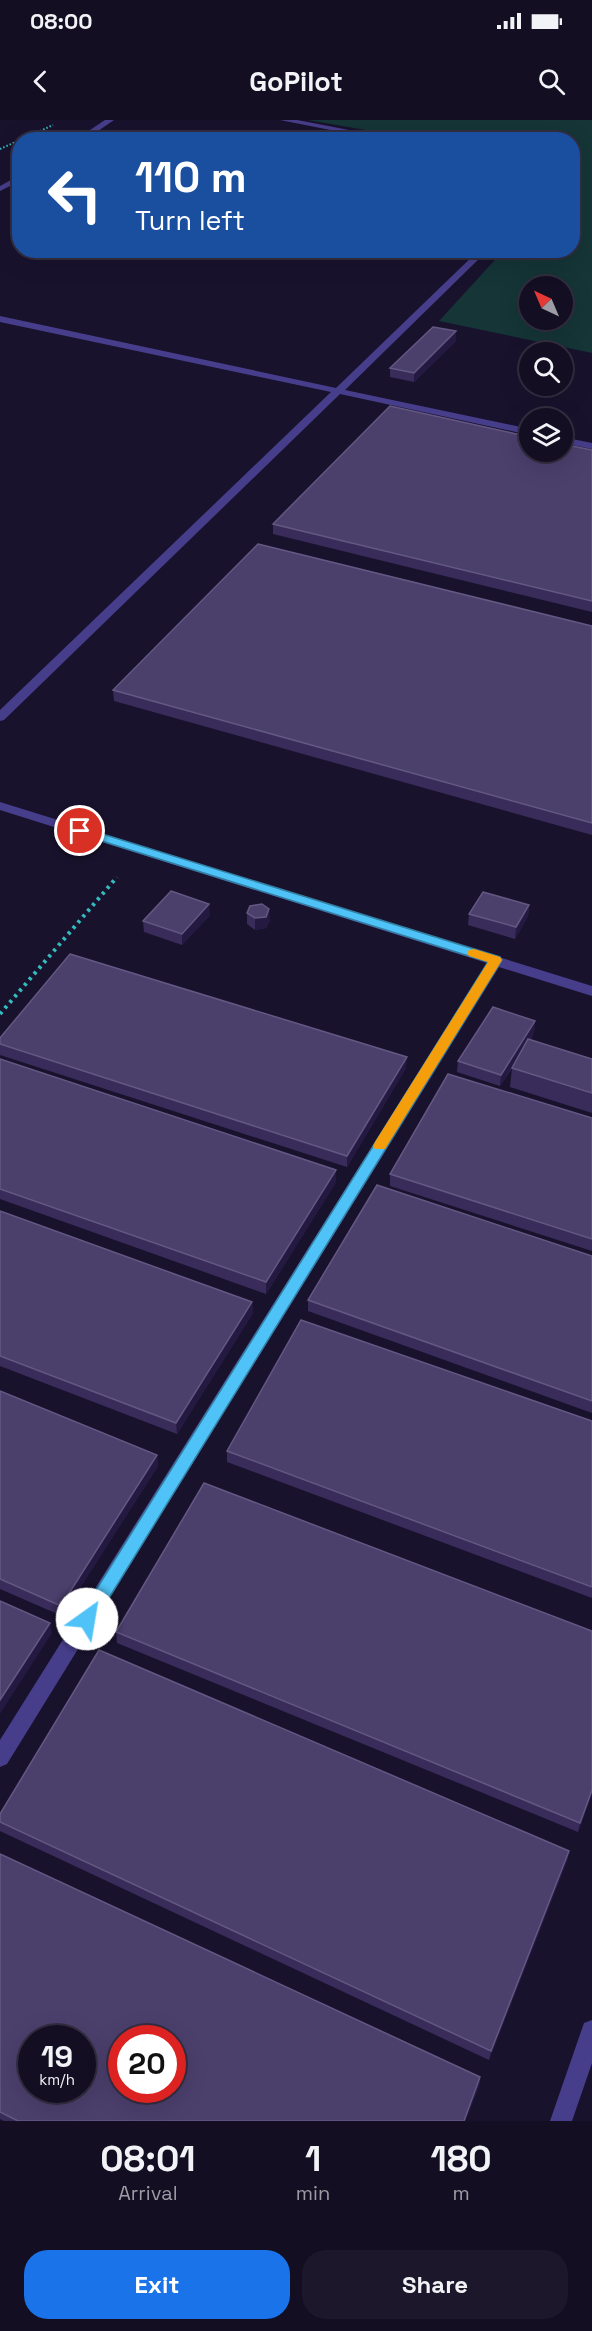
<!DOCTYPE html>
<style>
body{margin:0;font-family:"Space Grotesk",sans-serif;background:#1c172a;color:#f1f3f6;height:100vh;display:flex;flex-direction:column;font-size:22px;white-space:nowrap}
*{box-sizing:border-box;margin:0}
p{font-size:20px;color:#9d9ca5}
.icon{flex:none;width:33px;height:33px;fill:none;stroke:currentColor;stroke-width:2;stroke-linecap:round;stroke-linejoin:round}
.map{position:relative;height:2001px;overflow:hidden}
.panel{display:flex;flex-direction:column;background:#130e22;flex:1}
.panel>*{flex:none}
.hud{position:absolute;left:12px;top:12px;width:568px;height:126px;border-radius:24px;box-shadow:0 6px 24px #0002,0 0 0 2px #322e40;background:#1a4fa0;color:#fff;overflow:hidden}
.needle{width:39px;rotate:316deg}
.tools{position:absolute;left:519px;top:156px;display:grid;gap:12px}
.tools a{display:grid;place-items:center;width:54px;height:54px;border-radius:50%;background:#130e22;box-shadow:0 6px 24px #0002,0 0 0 2px #322e40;font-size:30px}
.speed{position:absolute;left:18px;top:1905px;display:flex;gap:12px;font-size:30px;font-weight:700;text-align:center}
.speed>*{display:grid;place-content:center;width:78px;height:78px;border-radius:50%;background:#130e22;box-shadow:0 6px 24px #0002,0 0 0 2px #322e40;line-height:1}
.speed small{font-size:15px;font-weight:400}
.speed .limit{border:9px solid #d22;background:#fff;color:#111}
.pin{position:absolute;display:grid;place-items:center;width:51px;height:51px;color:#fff;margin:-26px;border:3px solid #fff;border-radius:50%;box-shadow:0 2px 6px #0007}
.me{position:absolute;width:66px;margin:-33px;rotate:32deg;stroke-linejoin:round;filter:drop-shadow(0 0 4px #0008)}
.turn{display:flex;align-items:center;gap:21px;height:126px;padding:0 24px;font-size:27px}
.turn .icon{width:78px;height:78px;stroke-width:2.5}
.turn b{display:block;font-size:42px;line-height:51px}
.eta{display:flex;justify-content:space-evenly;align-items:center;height:102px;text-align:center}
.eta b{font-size:36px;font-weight:700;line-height:42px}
.button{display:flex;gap:12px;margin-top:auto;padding:12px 24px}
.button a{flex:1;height:69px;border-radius:24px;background:#1a73e8;color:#fff;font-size:24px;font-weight:700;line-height:69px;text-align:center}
.button a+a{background:#1c172a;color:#f1f3f6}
.status{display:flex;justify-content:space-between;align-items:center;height:42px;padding:0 30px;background:#130e22;direction:ltr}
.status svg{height:16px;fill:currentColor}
header{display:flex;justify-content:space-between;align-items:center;height:78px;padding:0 24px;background:#130e22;font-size:27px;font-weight:700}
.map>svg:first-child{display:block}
.green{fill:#153537;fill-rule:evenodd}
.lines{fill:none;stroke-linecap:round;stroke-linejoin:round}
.path-far1{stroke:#33bcbe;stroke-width:2;stroke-dasharray:1.5 2;stroke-linecap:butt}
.path{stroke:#33bcbe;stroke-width:4;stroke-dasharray:3 4.5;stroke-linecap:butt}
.lane{fill:#473e8b;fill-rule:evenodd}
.street{fill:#473e8b;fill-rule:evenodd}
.wall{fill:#392c5a}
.shaded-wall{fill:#241941}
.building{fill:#4b3f6c;stroke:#645883;stroke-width:1.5;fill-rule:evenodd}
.route{fill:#4fc3f7;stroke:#337fa1;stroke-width:1.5}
.slow{fill:#f59e0b}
</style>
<div class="status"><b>08:00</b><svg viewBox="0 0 49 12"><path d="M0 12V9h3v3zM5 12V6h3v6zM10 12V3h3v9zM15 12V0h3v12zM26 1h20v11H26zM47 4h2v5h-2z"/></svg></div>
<header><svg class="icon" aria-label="back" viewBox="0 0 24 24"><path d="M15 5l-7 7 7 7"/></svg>GoPilot<svg class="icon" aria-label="search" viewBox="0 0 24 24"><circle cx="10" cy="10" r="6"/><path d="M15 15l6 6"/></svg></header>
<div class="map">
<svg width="592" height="2001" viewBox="0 0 592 2001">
<rect width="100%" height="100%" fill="#19122d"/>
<!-- green -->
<path class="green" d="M308 0H592V233L439 201 503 131 573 130V53L577 48 573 47V20L417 19ZM530 166H562V200H530Z"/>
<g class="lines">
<!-- path-far1 -->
<path class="path-far1" d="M21 20 53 5
M0 29 20 20"/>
<!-- path -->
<path class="path" d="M0 894 117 757"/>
<!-- lane -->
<path class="lane" d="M105 0H114L85 20H75Z
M280 0H297L401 20H381Z
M20 55V61L0 71V66Z
M479 130H488L345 270 530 309V315L340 274 4 600 0 601V590L331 272 0 202V196L336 268Z
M562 317 592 323V329L562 323Z
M0 682 592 866V876L499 847 7 1644 0 1647V1620L487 843 0 690Z"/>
<!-- street -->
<path class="street" d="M592 1900V1943L572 2001H550L584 1903Z"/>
</g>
<!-- wall -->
<path class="wall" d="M456 211V221L414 262 390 257V248Z
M592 330V492L273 414V404Z
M592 506V715L114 581 113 570Z
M529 785 528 796 515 819 468 805 469 794Z
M247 793 270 800 266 808 255 810 247 804Z
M210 795 182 825 144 812 143 801Z
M535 901 534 912 530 920 592 939V993L510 967 512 948 514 945 500 966 457 952 458 941Z
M0 918 406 948 347 1047 0 935Z
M0 939 336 1062 266 1174 0 1079Z
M592 998V1131L390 1066V1054Z
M0 1091 252 1182 253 1193 177 1314 0 1246Z
M592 1136V1293L308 1191V1180Z
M0 1271 157 1335 158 1346 62 1496 0 1469Z
M592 1301V1478L227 1342V1331Z
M592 1511V1674L578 1712 117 1523 116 1512Z
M0 1694 569 1731 567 1741 489 1940 0 1711Z
M0 1734 480 1957 479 1966 465 2001H4L0 1999Z"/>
<!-- shaded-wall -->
<path class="shaded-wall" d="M456 211V221L414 262V253Z
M209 784 210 795 182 825V814Z
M529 785 528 796 515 819 516 807Z
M269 789 270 800 266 808 255 810V798Z
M535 901 534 912 500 966 501 955Z
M407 937 406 948 347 1047V1036Z
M336 1050V1062L266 1174V1162Z
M252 1182 253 1193 177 1314 176 1303Z
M157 1335 158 1346 62 1496 61 1486Z
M50 1503 52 1513 0 1594V1580Z
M592 1670V1674L578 1712 580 1703Z
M569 1731 567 1741 489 1940 491 1931Z
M480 1957 479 1966 465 2001H464Z"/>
<!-- building -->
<path class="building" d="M433 207 456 211 414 253 390 248Z
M390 286 530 317V332H562V324L592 330V481L273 404Z
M258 424 592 506V703L113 570Z
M171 771 209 784 182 814 143 801Z
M483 772 529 785 516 807 469 794Z
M262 784 269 789 266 797 255 798 247 793 250 786Z
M70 834 407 937 347 1036 0 924V918Z
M493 887 535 901 501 955 458 941Z
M528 919 592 939V973L512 948Z
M0 939 336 1050 266 1162 0 1069Z
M448 954 592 998V1119L390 1054Z
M377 1065 592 1136V1281L308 1180Z
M0 1091 252 1182 176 1303 0 1236Z
M301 1200 592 1301V1467L227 1331Z
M0 1271 157 1335 61 1486 0 1459Z
M204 1363 592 1511V1670L580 1703 116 1512Z
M0 1481 50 1503 0 1580Z
M99 1530 569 1731 491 1931 0 1702V1694Z
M0 1734 480 1957 464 2001H18L0 1992ZM32 1918H82V1970H32ZM122 1918H172V1970H122Z"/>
<!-- route -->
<path class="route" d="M80 707 500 837 502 840 93 1504 87 1506 81 1504 78 1499 81 1494 488 842 76 713 74 711Z"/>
<!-- slow -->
<path class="slow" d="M474 829 500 837 502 840 385 1029H375L373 1026 375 1022 488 842 469 836 467 833 469 830Z"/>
</svg>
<div class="tools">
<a><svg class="needle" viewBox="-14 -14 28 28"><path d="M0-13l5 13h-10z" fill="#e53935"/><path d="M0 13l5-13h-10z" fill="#9d9ca5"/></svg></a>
<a><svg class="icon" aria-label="search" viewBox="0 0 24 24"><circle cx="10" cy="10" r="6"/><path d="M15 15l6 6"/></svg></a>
<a><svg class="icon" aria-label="layers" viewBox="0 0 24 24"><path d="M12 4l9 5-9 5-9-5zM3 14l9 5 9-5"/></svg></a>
</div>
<div class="speed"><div>19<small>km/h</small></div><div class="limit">20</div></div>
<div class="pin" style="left:80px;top:711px;background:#d93025"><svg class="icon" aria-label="arrive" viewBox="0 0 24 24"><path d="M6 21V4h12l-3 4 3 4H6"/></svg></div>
<svg class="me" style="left:87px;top:1499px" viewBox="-20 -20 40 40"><circle r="19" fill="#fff"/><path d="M0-13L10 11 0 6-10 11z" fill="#4fc3f7"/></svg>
<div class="hud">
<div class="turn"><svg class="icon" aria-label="left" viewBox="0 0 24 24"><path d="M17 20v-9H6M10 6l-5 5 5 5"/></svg><div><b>110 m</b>Turn left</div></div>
</div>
</div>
<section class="panel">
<div class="eta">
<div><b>08:01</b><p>Arrival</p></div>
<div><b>1</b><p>min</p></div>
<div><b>180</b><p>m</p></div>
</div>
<div class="button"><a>Exit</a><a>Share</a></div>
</section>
